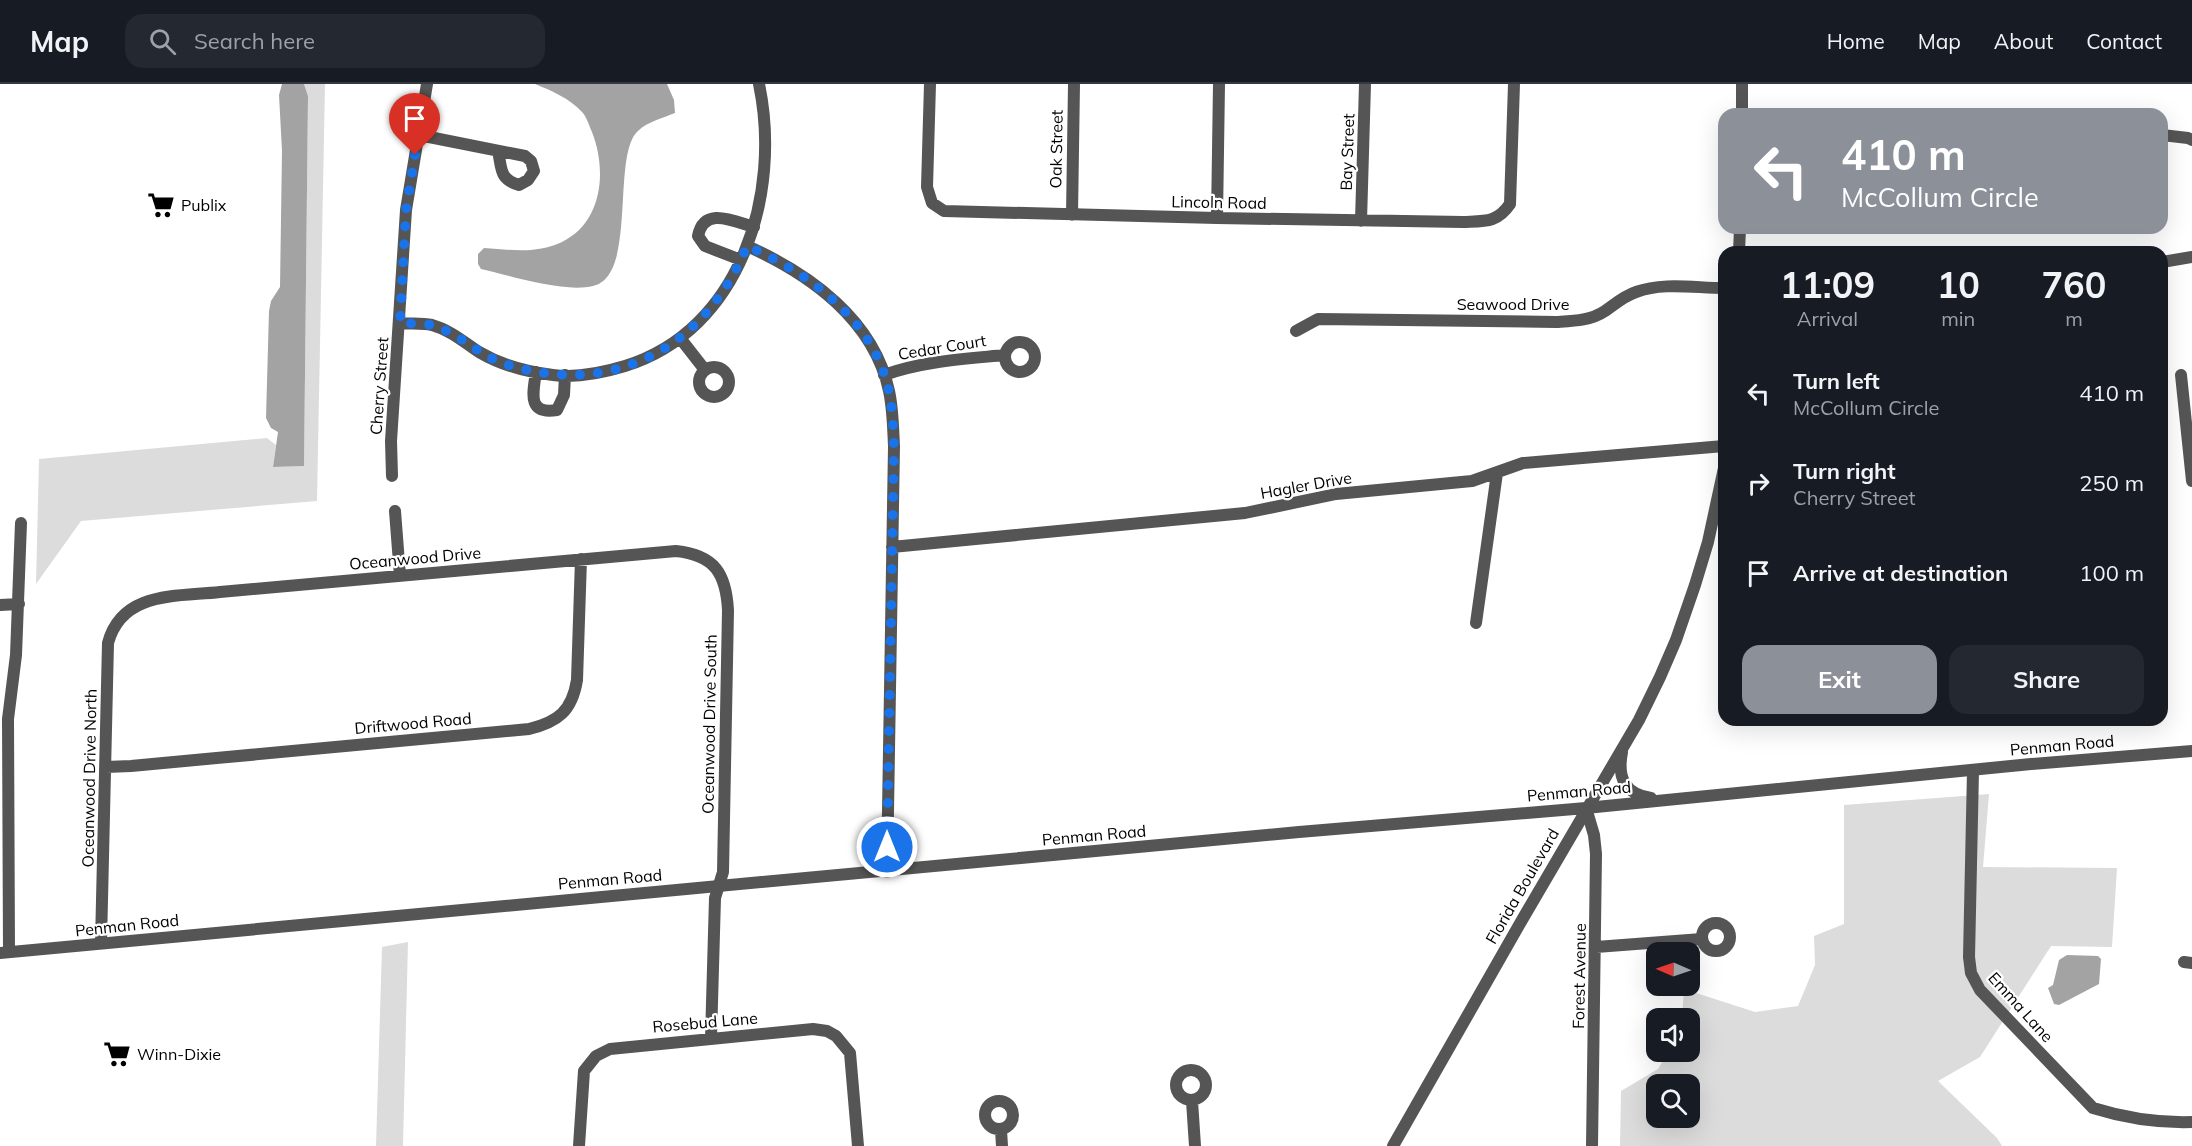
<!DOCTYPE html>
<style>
body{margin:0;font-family:Mulish,sans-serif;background:#242831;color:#f1f3f6;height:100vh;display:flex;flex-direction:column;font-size:22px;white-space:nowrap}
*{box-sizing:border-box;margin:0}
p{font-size:20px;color:#9ea1a6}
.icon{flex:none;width:33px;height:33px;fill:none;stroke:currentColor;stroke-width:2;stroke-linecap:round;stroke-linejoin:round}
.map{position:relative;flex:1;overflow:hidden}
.panel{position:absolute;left:1718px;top:162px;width:450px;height:480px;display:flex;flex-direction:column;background:#171b24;border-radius:18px;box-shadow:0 6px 24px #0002}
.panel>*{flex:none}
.guide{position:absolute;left:1718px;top:24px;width:450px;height:126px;border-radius:18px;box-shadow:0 6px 24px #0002;background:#8c9099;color:#fff;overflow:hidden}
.needle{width:39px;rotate:272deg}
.controls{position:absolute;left:1646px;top:858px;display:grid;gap:12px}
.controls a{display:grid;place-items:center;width:54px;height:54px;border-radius:12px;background:#171b24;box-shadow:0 6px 24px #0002;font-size:30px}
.pin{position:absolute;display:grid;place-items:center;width:51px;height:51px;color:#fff;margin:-62px -26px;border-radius:50% 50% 50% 0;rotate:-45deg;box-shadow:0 0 6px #0007}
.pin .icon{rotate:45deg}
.me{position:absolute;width:66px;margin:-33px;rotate:0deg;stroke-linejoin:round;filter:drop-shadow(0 0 4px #0008)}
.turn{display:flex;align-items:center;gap:21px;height:126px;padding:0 24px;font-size:27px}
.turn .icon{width:78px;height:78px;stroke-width:2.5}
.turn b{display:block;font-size:42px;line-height:51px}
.eta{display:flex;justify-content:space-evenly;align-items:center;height:102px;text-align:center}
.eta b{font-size:36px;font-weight:700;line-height:42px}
.action{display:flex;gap:12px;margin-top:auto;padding:12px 24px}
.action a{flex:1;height:69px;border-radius:18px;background:#8c9099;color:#fff;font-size:24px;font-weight:700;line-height:69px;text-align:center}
.action a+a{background:#242831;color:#f1f3f6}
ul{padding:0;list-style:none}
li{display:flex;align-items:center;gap:18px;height:90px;padding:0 24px}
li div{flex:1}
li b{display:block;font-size:22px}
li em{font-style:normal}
header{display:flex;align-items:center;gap:36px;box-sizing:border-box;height:84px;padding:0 30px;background:#171b24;border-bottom:2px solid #363941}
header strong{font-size:28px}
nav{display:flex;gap:33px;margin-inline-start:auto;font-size:21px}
.search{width:420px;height:54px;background:#242831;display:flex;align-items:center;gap:15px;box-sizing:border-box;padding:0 21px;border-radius:18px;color:#9ea1a6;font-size:22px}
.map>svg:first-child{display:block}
.green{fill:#dcdcdc;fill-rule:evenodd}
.water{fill:#a3a3a3}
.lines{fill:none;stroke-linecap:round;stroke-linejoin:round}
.minor{stroke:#555;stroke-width:12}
.tertiary{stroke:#555;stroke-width:12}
.route{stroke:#1a73e8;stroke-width:10;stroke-dasharray:0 18}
.labels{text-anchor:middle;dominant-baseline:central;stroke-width:4.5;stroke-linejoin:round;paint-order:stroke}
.street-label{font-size:16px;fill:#000;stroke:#fff}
.poi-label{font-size:16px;fill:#000;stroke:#fff;text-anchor:start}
</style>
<header>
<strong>Map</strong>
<div class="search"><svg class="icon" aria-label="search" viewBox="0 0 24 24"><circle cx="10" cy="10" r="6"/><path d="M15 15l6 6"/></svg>Search here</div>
<nav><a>Home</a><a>Map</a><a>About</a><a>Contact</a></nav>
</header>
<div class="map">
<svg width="2192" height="1062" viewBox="0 0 2192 1062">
<rect width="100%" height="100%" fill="#fff"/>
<!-- green -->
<path class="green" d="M304 0H325L317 417 81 437 36 500 39 375 267 354 276 361 273 383 304 382 308 12Z
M1989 710 1983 783 2117 784 2112 863 2051 862 1980 973 1938 997 1997 1054 2002 1062H1620L1621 1007 1658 985 1668 968H1689V934H1682L1684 905 1755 928 1798 922 1815 881 1814 852 1844 840V721ZM1656 1000H1689V1034H1656Z
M408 858 403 1062H376L382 863Z"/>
<!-- water -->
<path class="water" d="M282 0H304L308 12 304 382 273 383 278 348 271 344 266 334 269 227 271 217 280 203 282 67 279 11Z
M535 0H667L674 16 675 29C663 34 647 38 638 47 611 71 638 192 593 202 564 209 511 192 481 185L478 180V170L484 164C512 166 536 170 562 158 603 138 607 86 592 48 589 42 587 33 582 28 569 14 552 7 535 0Z
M2067 871 2098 872 2101 875 2099 900 2059 921 2054 920 2048 904 2053 901 2059 876Z"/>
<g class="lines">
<!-- minor -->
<path class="minor" d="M930 0 927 103 932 119 944 127 1217 134 1463 138C1485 137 1497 139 1510 120L1514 0
M419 51 525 72 531 77 534 87 528 96 519 101C499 95 502 85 498 67
M2162 51 2188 54 2192 56
M1072 131 1074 0
M1217 134 1219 0
M1361 137 1365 0
M747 162C810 190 874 236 889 307 893 325 893 344 894 362L887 788
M741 176 705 162 698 152C704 122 733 137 754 143
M2162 178 2192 173
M400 239C410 240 422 239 432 241 450 246 464 258 479 268 501 281 527 288 553 291 576 294 602 289 625 282 741 246 782 110 759 0
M1296 247 1318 235 1556 238C1573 237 1590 237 1605 227 1615 220 1624 212 1636 208 1663 198 1695 204 1724 204
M680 254 705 286
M1005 273a15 15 0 1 1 30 0a15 15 0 1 1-30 0Z
M699 298a15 15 0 1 1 30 0a15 15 0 1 1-30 0Z
M536 288C533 309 527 331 557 326L564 311 565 291
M884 291C923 277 964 275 1005 271
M2181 291 2192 397
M392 392 391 357 406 126 427 0
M395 427 400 492
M892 463 1245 429 1336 410 1472 397 1523 379 1724 362
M0 521 19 520
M1476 539 1497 389
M106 683 131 682 529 645C558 638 572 627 577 596L581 475
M1973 687 1969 873 1971 889 1980 906 2093 1024C2125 1034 2159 1039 2192 1038
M1586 724 1594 751 1596 770 1592 1062
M1702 853a14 14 0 1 1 28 0a14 14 0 1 1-28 0Z
M101 859 108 559C122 507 176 513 220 508L676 467C715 471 726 490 728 526L723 788 715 814 711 954
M1596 863 1702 855
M9 868 8 635 16 571 21 439
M2184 878 2192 879
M1176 1001a15 15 0 1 1 30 0a15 15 0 1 1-30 0Z
M985 1031a14 14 0 1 1 28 0a14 14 0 1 1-28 0Z
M1192 1017 1195 1062
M1001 1046 1002 1062
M579 1062 584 987 596 972 610 965 813 945 827 947 836 952 850 969 858 1062"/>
<!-- tertiary -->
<path class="tertiary" d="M1742 30V0
M1739 168 1740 144
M1622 668C1617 694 1625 710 1651 714
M0 869 1299 748 1586 724 2031 680 2192 667
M1393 1062 1522 836 1639 636 1660 593 1676 556 1695 501 1708 458 1724 384"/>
</g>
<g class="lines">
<!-- route -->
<path class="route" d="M415 71 406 126 400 239C410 240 422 239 431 241 460 249 480 273 508 281 615 314 706 262 747 162 810 190 874 236 889 308 893 326 893 344 894 362L887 763"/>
</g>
<!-- icons -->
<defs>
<symbol id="supermarket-bare" viewBox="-9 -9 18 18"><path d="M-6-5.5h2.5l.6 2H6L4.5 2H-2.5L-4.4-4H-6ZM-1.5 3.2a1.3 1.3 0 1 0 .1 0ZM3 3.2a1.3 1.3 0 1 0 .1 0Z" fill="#000" stroke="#fff" stroke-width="2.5" paint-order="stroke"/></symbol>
</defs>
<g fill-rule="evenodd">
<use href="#supermarket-bare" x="142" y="102" width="38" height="38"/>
<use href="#supermarket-bare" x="98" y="951" width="38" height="38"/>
</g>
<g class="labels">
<!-- street labels -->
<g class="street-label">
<text transform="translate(1056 65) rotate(-89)">Oak Street</text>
<text transform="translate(1347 68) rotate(-88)">Bay Street</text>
<text transform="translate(1219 118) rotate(1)">Lincoln Road</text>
<text x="1513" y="220">Seawood Drive</text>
<text transform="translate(942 263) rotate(-9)">Cedar Court</text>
<text transform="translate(379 302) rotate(-86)">Cherry Street</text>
<text transform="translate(1306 401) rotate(-10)">Hagler Drive</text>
<text transform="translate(415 474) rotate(-5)">Oceanwood Drive</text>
<text transform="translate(413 639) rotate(-5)">Driftwood Road</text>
<text transform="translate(709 640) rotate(-89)">Oceanwood Drive South</text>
<text transform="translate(2062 661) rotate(-5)">Penman Road</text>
<text transform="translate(89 694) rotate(-89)">Oceanwood Drive North</text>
<text transform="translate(1579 707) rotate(-5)">Penman Road</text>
<text transform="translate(1094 751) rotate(-5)">Penman Road</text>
<text transform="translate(610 795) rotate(-5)">Penman Road</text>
<text transform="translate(1522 802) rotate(-60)">Florida Boulevard</text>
<text transform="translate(127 841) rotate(-6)">Penman Road</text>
<text transform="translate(1579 892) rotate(-89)">Forest Avenue</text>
<text transform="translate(2021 923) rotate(48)">Emma Lane</text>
<text transform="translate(705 938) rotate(-5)">Rosebud Lane</text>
</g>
<!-- poi labels -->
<g class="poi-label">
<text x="181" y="121">Publix</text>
<text x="137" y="970">Winn-Dixie</text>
</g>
</g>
</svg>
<div class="controls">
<a><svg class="needle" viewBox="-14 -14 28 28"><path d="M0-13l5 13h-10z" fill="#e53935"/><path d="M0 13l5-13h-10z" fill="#9ea1a6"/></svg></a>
<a><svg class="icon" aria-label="sound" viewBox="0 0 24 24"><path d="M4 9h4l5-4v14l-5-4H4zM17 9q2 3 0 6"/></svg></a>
<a><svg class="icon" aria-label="search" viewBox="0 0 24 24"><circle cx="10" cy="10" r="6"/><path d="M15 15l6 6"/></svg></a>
</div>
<div class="pin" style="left:415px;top:71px;background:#d93025"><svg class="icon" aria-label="arrive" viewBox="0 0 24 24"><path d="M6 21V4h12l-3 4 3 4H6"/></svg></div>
<svg class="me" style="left:887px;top:763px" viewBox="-20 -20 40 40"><circle r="17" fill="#1a73e8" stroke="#fff" stroke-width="3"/><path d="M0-11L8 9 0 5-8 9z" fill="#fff"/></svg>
<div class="guide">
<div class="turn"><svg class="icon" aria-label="left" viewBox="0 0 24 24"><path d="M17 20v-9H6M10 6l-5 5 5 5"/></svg><div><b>410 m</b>McCollum Circle</div></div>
</div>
<section class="panel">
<div class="eta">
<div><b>11:09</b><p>Arrival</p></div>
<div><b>10</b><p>min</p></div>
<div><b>760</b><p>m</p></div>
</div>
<ul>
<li><svg class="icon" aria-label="left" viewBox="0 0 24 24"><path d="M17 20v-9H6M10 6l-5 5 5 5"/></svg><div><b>Turn left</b><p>McCollum Circle</p></div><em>410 m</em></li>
<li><svg class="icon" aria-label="right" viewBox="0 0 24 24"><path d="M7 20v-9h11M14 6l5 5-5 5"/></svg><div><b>Turn right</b><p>Cherry Street</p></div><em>250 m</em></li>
<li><svg class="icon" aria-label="arrive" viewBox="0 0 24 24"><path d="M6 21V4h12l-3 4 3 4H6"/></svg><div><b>Arrive at destination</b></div><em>100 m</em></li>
</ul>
<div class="action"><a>Exit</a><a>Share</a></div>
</section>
</div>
